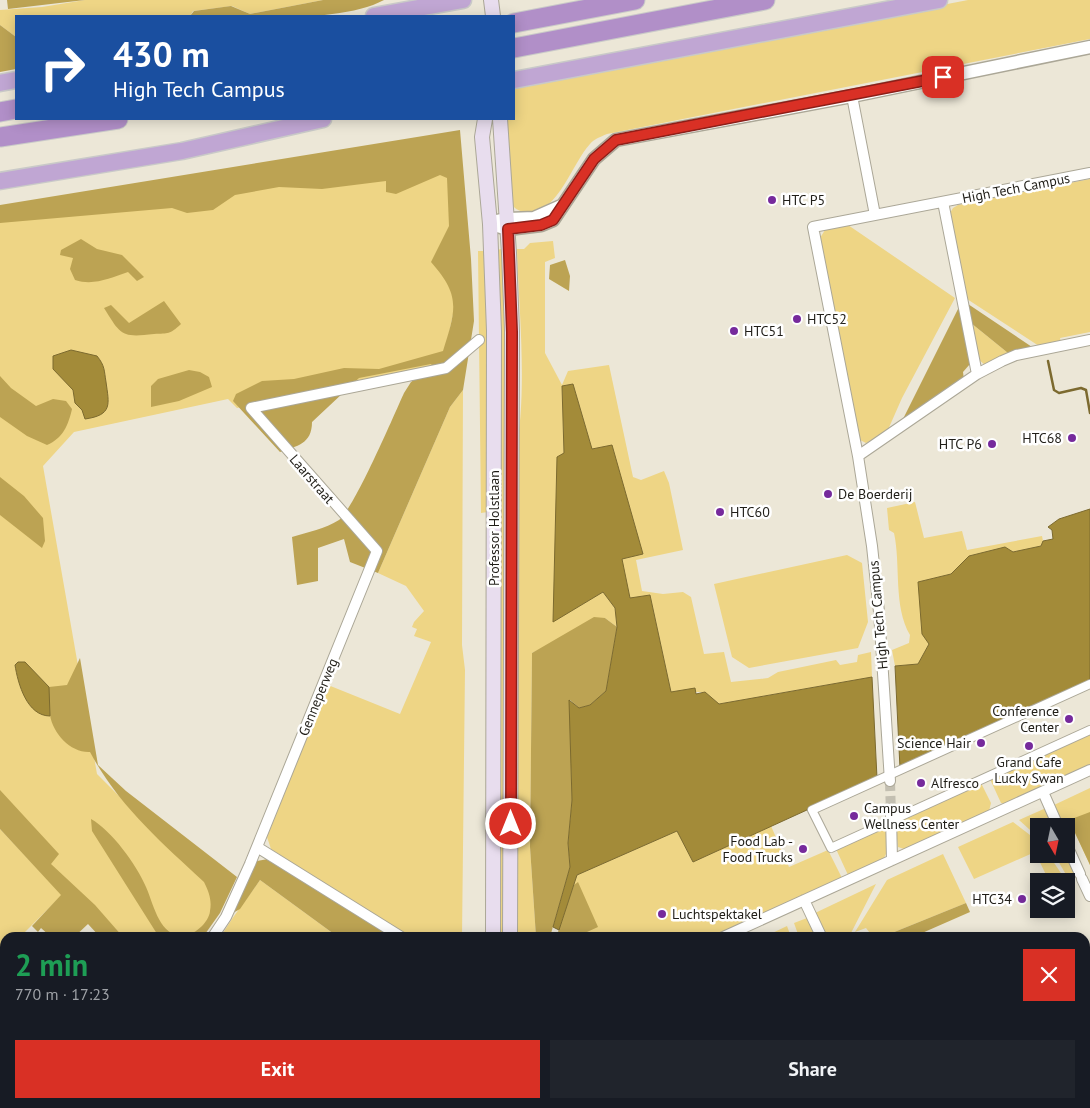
<!DOCTYPE html>
<meta charset="utf-8">
<style>
body{margin:0;font-family:"PT Sans",sans-serif;background:#20242c;color:#f1f3f6;height:100vh;display:flex;flex-direction:column;font-size:19px;white-space:nowrap}
*{box-sizing:border-box;margin:0}
p{font-size:16px;color:#9ea1a6}
.icon{flex:none;width:28px;height:28px;fill:none;stroke:currentColor;stroke-width:2;stroke-linecap:round;stroke-linejoin:round}
.map{position:relative;flex:1;overflow:hidden}
.sheet{position:absolute;left:0px;top:932px;width:1090px;height:176px;display:flex;flex-direction:column;background:#171b24;border-radius:15px 15px 0 0;box-shadow:0 2px 12px #0003}
.sheet>*{flex:none}
.top-card{position:absolute;left:15px;top:15px;width:500px;height:105px;border-radius:0px;box-shadow:0 2px 12px #0003;background:#1a4fa0;color:#fff;overflow:hidden}
.needle{width:32px;rotate:171deg}
.tools{position:absolute;left:1030px;top:818px;display:grid;gap:10px}
.tools a{display:grid;place-items:center;width:45px;height:45px;border-radius:0px;background:#171b24;box-shadow:0 2px 12px #0003;font-size:25px}
.pin{position:absolute;display:grid;place-items:center;width:42px;height:42px;color:#fff;margin:-21px;border-radius:10px;box-shadow:0 2px 8px #0006}
.me{position:absolute;width:55px;margin:-28px;rotate:0deg;stroke-linejoin:round;filter:drop-shadow(0 0 4px #0008)}
.turn{display:flex;align-items:center;gap:18px;height:105px;padding:0 15px;font-size:22px}
.turn .icon{width:65px;height:65px;stroke-width:2.5}
.turn b{display:block;font-size:35px;line-height:42px}
.round{display:grid;place-items:center;flex:none;width:52px;height:52px;border-radius:0px;background:#20242c}
.summary{display:flex;align-items:center;justify-content:space-between;height:85px;padding:0 15px}
h1{font-size:30px;font-weight:700;line-height:38px;color:#1e9e55}
.button{display:flex;gap:10px;margin-top:auto;padding:10px 15px}
.button a{flex:1;height:58px;border-radius:0px;background:#d93025;color:#fff;font-size:20px;font-weight:700;line-height:58px;text-align:center}
.button a+a{background:#20242c;color:#f1f3f6}
.map>svg:first-child{display:block}
.green{fill:#eed585}
.forest{fill:#bca353}
.water{fill:#a38b39;stroke:#7c6a2f}
.lines{fill:none;stroke-linecap:round;stroke-linejoin:round}
.stream{stroke:#7c6a2f;stroke-width:2.5}
.minor-tunnel{stroke:#c3bfb1;stroke-width:10;stroke-dasharray:10 5;stroke-linecap:butt}
.pedestrian-casing{stroke:#aba797;stroke-width:10}
.minor-casing{stroke:#aba797;stroke-width:12}
.tertiary-casing{stroke:#aba797;stroke-width:15}
.secondary-casing{stroke:#aba797;stroke-width:16}
.trunk-casing{stroke:#c9c9c8;stroke-width:19}
.motorway-casing{stroke:#c9c9c8;stroke-width:21}
.pedestrian{stroke:#fff;stroke-width:8}
.minor{stroke:#fff;stroke-width:10}
.tertiary{stroke:#fff;stroke-width:12}
.secondary{stroke:#e8ddee;stroke-width:14}
.trunk{stroke:#c0a6d3;stroke-width:16}
.motorway{stroke:#b18fc8;stroke-width:19}
.route-casing{stroke:#8d1f18;stroke-width:12}
.route{stroke:#d93025;stroke-width:9}
.poi-dot{fill:#762a9c;stroke:#fff;stroke-width:2}
.labels{text-anchor:middle;dominant-baseline:central;stroke-width:5;stroke-linejoin:round;paint-order:stroke}
.street-label{font-size:14px;fill:#201e18;stroke:#fff}
.poi-label{font-size:14px;fill:#201e18;stroke:#fff;text-anchor:start}
</style>
<div class="map">
<svg width="1090" height="1108" viewBox="0 0 1090 1108">
<rect width="100%" height="100%" fill="#ece7d7"/>
<!-- green -->
<path class="green" d="M85 0H323L250 14 232 6 193 11 190 16H16V37L0 25V10L42 7Z
M968 0H1090V39L607 134C600 137 594 139 590 144 572 163 556 219 524 212 516 210 513 207 509 200L503 119H514V88Z
M453 138 465 259 442 365 237 408 228 399 74 432 43 466 97 774 224 901 199 937H109L0 822V213Z
M1090 179V332L1060 338 1061 342 1039 346 967 299 950 213 953 208 958 205Z
M848 225 955 298 902 398 887 432 866 443 860 440 820 238 825 230Z
M553 241 555 258 545 262V353L562 385 568 371 609 365 633 477 641 480 664 471 669 483 683 550 636 560 642 591 663 594 683 592 691 597 704 654 724 652 731 682 768 678 778 672 836 660 840 665 857 662 858 655 871 652 872 677 718 704 705 692H671L650 595 630 599 621 559 643 554 612 446 592 449 573 384 562 386 564 453 554 621 603 592 615 608 617 627 605 618 532 653 530 847 536 937 515 938V456C528 393 519 315 517 249H524L530 243Z
M502 249 506 331V938L499 937 496 250Z
M478 251H486L489 315 488 512 481 513Z
M971 323 1008 353 985 365 978 359Z
M463 390 462 645 465 670 462 937H411L361 908 271 849 267 837 328 685 400 714 431 642 414 636 417 629 412 627 414 622 424 611 406 586 378 573 450 407Z
M915 502 924 538 962 531 967 550 1042 536 1043 541 1041 546 1013 552 1005 547 969 556 951 574 918 582 929 644 918 664 895 666 892 650 909 643 910 635C893 606 901 565 894 533L889 530 887 508Z
M847 555 862 563 868 622 858 648 749 668 732 657 714 584Z
M1090 734V765L1005 804 1001 803 990 779Z
M981 783 991 803 989 811 904 849 898 847 895 822Z
M1090 788V865L1068 818 1061 821 1054 805Z
M1046 808 1055 826H1039V838L1019 820Z
M1013 822 1030 835 1039 844V854H1048L1065 879 1049 881 1035 852 974 879 958 847Z
M771 826 789 867 828 850 843 880 714 937 557 938 577 875 677 831 693 862Z
M886 826V854L884 858 848 875 836 849Z
M0 829 62 895 20 937 5 938V954L2 956 0 954Z
M943 854 966 903 882 937H873L866 928 855 932 887 880Z
M1054 854H1066L1077 874 1068 878Z
M260 880 338 937 220 938C232 917 246 900 260 880Z
M876 884 850 935 845 937H826L815 913Z
M807 918 816 937H799L794 923Z
M787 926 791 937H764Z
M5 1077V1104H80L77 1108H0V1081Z
M97 1104H275L271 1108H94Z
M288 1104H463V1108H283Z"/>
<!-- forest -->
<path class="forest" d="M7 0H85L8 9Z
M323 0H384C339 24 243 16 190 16L194 11 231 6 250 14Z
M0 25 16 37V69L0 72Z
M460 130 471 259 474 321 463 390 450 407 378 573 350 562 344 539 318 548V581L297 585 292 537C308 532 325 529 339 520 354 509 394 415 404 393L411 382 433 367 431 364 359 378 312 422C312 444 297 446 280 452L233 401 236 394 262 381 294 379 344 368 379 369 443 351C456 309 461 296 431 262L449 226 447 178 440 175 396 194 386 192V181L322 189 279 187 235 195 213 210 187 213 172 208 0 223V205Z
M81 239 97 249 122 255 144 277 137 281 128 272C110 278 94 286 75 280L70 269 73 258 60 255 61 250Z
M565 260 570 276 569 291 549 279 550 265Z
M164 301 181 324C169 335 169 333 154 334 121 338 121 335 104 308L111 305 129 323Z
M968 304 1032 347 1008 353 971 323Z
M959 307 970 364 963 372 964 380 902 421Z
M189 370 200 372 209 377 212 387 179 401 151 407V386L158 379Z
M0 376 11 388 36 406 53 399 66 401 72 409C68 426 63 438 47 445L27 436 0 417Z
M0 477 24 496 43 518 45 541 42 548 0 515Z
M594 617 605 618 617 627 606 691 590 705 579 708 570 700 572 800 568 843 570 867 550 937H536L530 847 532 653Z
M80 658 98 765 126 791 237 877 220 913 203 937H159L92 831 91 819C111 830 137 865 146 887 153 902 158 932 179 936 192 938 209 923 210 911 212 900 209 892 204 882 161 842 118 805 90 752 71 753 53 734 50 715 49 706 49 696 49 687L67 685Z
M0 790 59 854 51 864 95 905 123 937H100L88 924 73 938 51 937 41 928 38 932 32 926 61 895 0 829Z
M1090 812V865L1069 820Z
M268 859 395 937H338L260 880 240 909 233 913 257 861Z
M578 882 598 927 576 937 556 938 574 885Z
M966 903 970 912 913 937H882Z
M5 982V1077L0 1081V1066L3 1060 0 1055V986Z
M564 1104H603L605 1108H563Z"/>
<!-- water -->
<path class="water" d="M71 350 97 356C105 366 104 370 106 382 109 404 113 415 85 419L82 410 75 403 73 390 53 369V356Z
M573 384 592 449 612 445 643 554 622 559 630 598 650 595 671 692 695 688 696 694 705 692 719 704 872 677 877 778 693 862 677 831 577 875 559 930 553 927 570 867 568 843 572 800 569 700 579 708 590 705 606 691 617 627 615 608 603 592 553 622 557 457 564 453 562 386Z
M1090 509V682L900 768 895 666 918 664 929 644 922 634 918 582 951 574 969 556 1005 547 1013 552 1041 546 1043 541 1053 539 1052 530 1048 527 1059 519Z
M18 662H25L49 687 50 716C27 716 18 684 15 665Z"/>
<g class="lines">
<!-- stream -->
<path class="stream" d="M1048 361 1054 390 1059 393 1081 388 1086 390 1090 413
M461 1108V1104"/>
<!-- minor-tunnel -->
<path class="minor-tunnel" d="M890 781 891 816"/>
<defs>
<path id="pedestrian" d="M1090 684 812 810 831 848 1090 730
M1059 1104 1061 1108"/>
<path id="minor" d="M852 96 875 215
M943 202 977 374
M858 456 977 374 1002 361 1016 355 1090 340
M890 781 879 612 872 546 858 456 813 227 1090 173
M1043 792 1058 826
M891 816 892 860
M1066 843 1080 874
M257 847 403 938
M1082 879 1090 896
M804 900 822 938
M212 938 226 917 250 864 377 551 251 408 446 368 479 340
M721 938 1090 770
M1085 1083 1090 1080
M705 1104 707 1108
M897 1104 899 1108
M86 1108 90 1104
M534 1108V1104
M1029 1108 1038 1104"/>
<path id="tertiary" d="M497 221 507 219 534 218 561 206
M490 224 508 229 541 225 553 220 594 159 616 140 852 96 1090 47"/>
<path id="secondary" d="M491 0 493 16
M485 119 482 137 490 224 494 331 493 938
M500 119 509 253 512 331 510 938
M493 1108V1104
M509 1108V1104"/>
<path id="trunk" d="M374 16 463 0
M514 80 939 0
M0 83 16 80
M0 181 182 151 323 119"/>
<path id="motorway" d="M514 23 635 0
M514 48 765 0
M0 112 16 109
M0 137 118 119"/>
</defs>
<!-- pedestrian casing -->
<use href="#pedestrian" class="pedestrian-casing"/>
<!-- minor casing -->
<use href="#minor" class="minor-casing"/>
<!-- tertiary casing -->
<use href="#tertiary" class="tertiary-casing"/>
<!-- secondary casing -->
<use href="#secondary" class="secondary-casing"/>
<!-- trunk casing -->
<use href="#trunk" class="trunk-casing"/>
<!-- motorway casing -->
<use href="#motorway" class="motorway-casing"/>
<!-- pedestrian -->
<use href="#pedestrian" class="pedestrian"/>
<!-- minor -->
<use href="#minor" class="minor"/>
<!-- tertiary -->
<use href="#tertiary" class="tertiary"/>
<!-- secondary -->
<use href="#secondary" class="secondary"/>
<!-- trunk -->
<use href="#trunk" class="trunk"/>
<!-- motorway -->
<use href="#motorway" class="motorway"/>
</g>
<g class="lines">
<defs>
<path id="route" d="M511 824 512 332 508 229 541 225 553 220 594 159 616 140 943 77"/>
</defs>
<!-- route casing -->
<use href="#route" class="route-casing"/>
<!-- route -->
<use href="#route" class="route"/>
</g>
<!-- markers -->
<g class="poi-dot">
<circle cx="772" cy="200" r="5"/>
<circle cx="797" cy="319" r="5"/>
<circle cx="734" cy="331" r="5"/>
<circle cx="1072" cy="438" r="5"/>
<circle cx="992" cy="444" r="5"/>
<circle cx="828" cy="494" r="5"/>
<circle cx="720" cy="512" r="5"/>
<circle cx="1069" cy="719" r="5"/>
<circle cx="981" cy="743" r="5"/>
<circle cx="1029" cy="746" r="5"/>
<circle cx="921" cy="783" r="5"/>
<circle cx="854" cy="816" r="5"/>
<circle cx="803" cy="849" r="5"/>
<circle cx="1022" cy="899" r="5"/>
<circle cx="662" cy="914" r="5"/>
</g>
<g class="labels">
<!-- street labels -->
<g class="street-label">
<text transform="translate(1016 188) rotate(-11)">High Tech Campus</text>
<text transform="translate(312 479) rotate(49)">Laarstraat</text>
<text transform="translate(494 528) rotate(-90)">Professor Holstlaan</text>
<text transform="translate(878 615) rotate(-95)">High Tech Campus</text>
<text transform="translate(318 697) rotate(-68)">Genneperweg</text>
</g>
<!-- poi labels -->
<g class="poi-label">
<text x="782" y="200">HTC P5</text>
<text x="807" y="319">HTC52</text>
<text x="744" y="331">HTC51</text>
<text x="1062" y="438" text-anchor="end">HTC68</text>
<text x="982" y="444" text-anchor="end">HTC P6</text>
<text x="838" y="494">De Boerderij</text>
<text x="730" y="512">HTC60</text>
<text x="1059" y="711" text-anchor="end">Conference<tspan x="1059" dy="16">Center</tspan></text>
<text x="971" y="743" text-anchor="end">Science Hair</text>
<text x="1029" y="762" text-anchor="middle">Grand Cafe<tspan x="1029" dy="16">Lucky Swan</tspan></text>
<text x="931" y="783">Alfresco</text>
<text x="864" y="808">Campus<tspan x="864" dy="16">Wellness Center</tspan></text>
<text x="793" y="841" text-anchor="end">Food Lab -<tspan x="793" dy="16">Food Trucks</tspan></text>
<text x="1012" y="899" text-anchor="end">HTC34</text>
<text x="672" y="914">Luchtspektakel</text>
</g>
</g>
</svg>
<div class="tools">
<a><svg class="needle" viewBox="-14 -14 28 28"><path d="M0-13l5 13h-10z" fill="#e53935"/><path d="M0 13l5-13h-10z" fill="#9ea1a6"/></svg></a>
<a><svg class="icon" aria-label="layers" viewBox="0 0 24 24"><path d="M12 4l9 5-9 5-9-5zM3 14l9 5 9-5"/></svg></a>
</div>
<div class="pin" style="left:943px;top:77px;background:#d93025"><svg class="icon" aria-label="arrive" viewBox="0 0 24 24"><path d="M6 21V4h12l-3 4 3 4H6"/></svg></div>
<svg class="me" style="left:511px;top:824px" viewBox="-20 -20 40 40"><circle r="17" fill="#d93025" stroke="#fff" stroke-width="3"/><path d="M0-11L8 9 0 5-8 9z" fill="#fff"/></svg>
<div class="top-card">
<div class="turn"><svg class="icon" aria-label="right" viewBox="0 0 24 24"><path d="M7 20v-9h11M14 6l5 5-5 5"/></svg><div><b>430 m</b>High Tech Campus</div></div>
</div>
<section class="sheet">
<div class="summary"><div><h1>2 min</h1><p>770 m · 17:23</p></div><a class="round" style="background:#d93025;color:#fff"><svg class="icon" aria-label="close" viewBox="0 0 24 24"><path d="M6 6l12 12M18 6L6 18"/></svg></a></div>
<div class="button"><a>Exit</a><a>Share</a></div>
</section>
</div>
